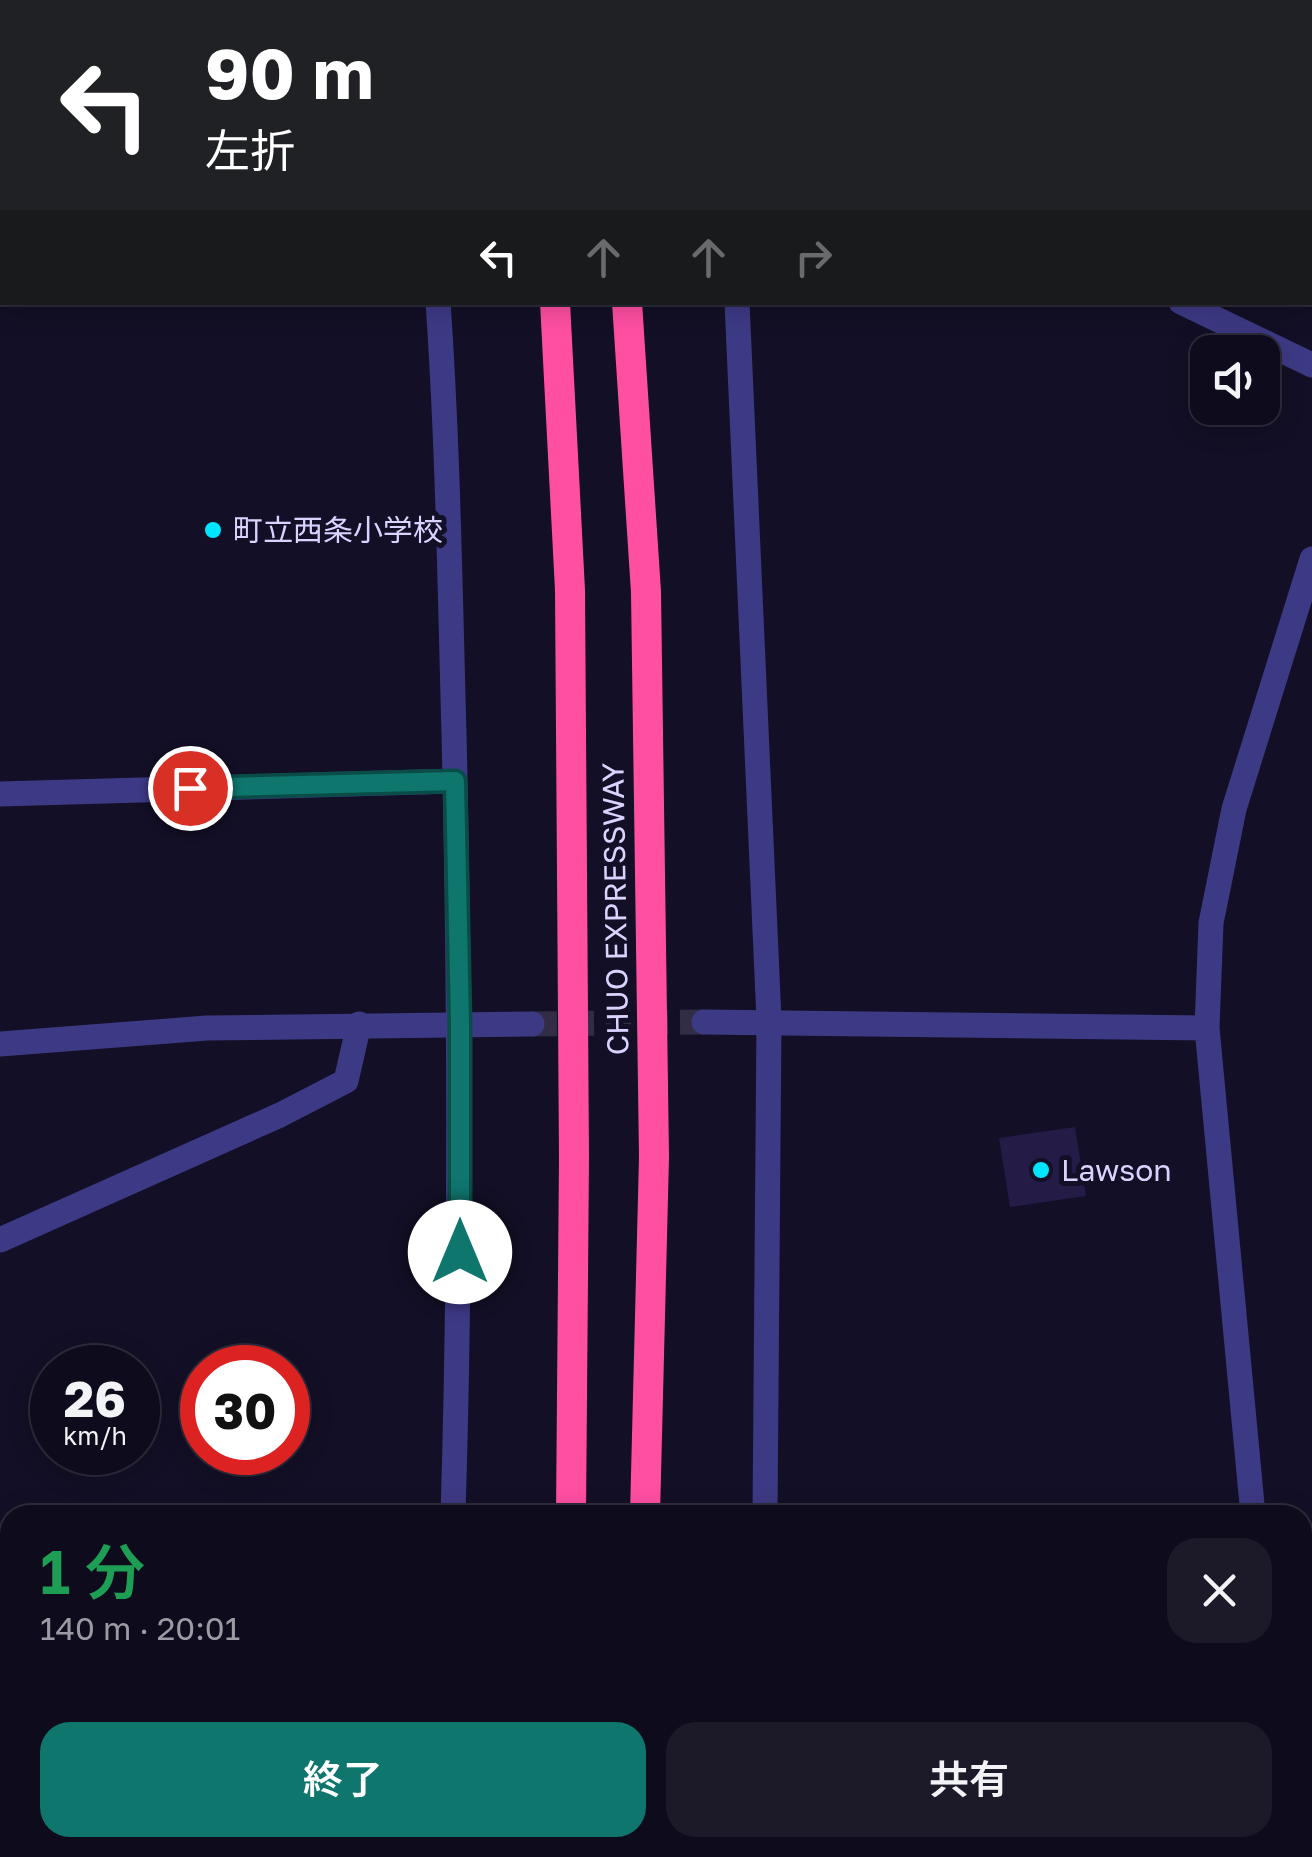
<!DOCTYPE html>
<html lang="ja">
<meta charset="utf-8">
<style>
body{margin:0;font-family:"Golos Text","Noto Sans JP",sans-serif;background:#1c1929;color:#f1f3f6;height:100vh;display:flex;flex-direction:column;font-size:38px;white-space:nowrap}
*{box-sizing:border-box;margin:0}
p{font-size:32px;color:#9b9ba3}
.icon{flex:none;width:55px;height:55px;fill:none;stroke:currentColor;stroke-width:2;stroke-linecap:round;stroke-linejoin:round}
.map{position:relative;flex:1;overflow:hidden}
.panel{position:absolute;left:0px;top:1505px;width:1312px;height:352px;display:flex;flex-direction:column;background:#0e0b1c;border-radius:30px 30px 0 0;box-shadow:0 5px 25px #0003,0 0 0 2px #2e2b3b}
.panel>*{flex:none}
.hud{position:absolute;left:0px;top:0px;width:1312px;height:305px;box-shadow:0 5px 25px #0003,0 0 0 2px #2e2b3b;background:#202124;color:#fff;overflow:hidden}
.fabs{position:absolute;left:1190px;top:335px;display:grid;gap:20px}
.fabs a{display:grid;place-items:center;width:90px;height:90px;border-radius:20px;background:#0e0b1c;box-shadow:0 5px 25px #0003,0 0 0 2px #2e2b3b;font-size:50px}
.speed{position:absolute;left:30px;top:1345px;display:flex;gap:20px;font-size:50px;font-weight:700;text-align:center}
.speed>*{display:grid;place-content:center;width:130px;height:130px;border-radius:50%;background:#0e0b1c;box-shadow:0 5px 25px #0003,0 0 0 2px #2e2b3b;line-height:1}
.speed small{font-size:25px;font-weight:400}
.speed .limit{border:15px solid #d22;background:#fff;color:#111}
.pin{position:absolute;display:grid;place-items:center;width:85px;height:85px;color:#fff;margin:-42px;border:5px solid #fff;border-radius:50%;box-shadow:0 2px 10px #0007}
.me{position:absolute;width:110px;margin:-55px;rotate:0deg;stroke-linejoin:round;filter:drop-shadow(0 0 8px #0008)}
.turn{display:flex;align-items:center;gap:35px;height:210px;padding:0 40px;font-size:45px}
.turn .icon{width:130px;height:130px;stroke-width:2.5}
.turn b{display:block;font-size:70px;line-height:85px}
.lanes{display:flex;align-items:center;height:95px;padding:0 40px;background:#0003;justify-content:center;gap:50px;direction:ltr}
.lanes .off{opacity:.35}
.round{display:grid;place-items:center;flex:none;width:105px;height:105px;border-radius:30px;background:#1c1929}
.summary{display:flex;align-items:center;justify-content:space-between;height:170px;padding:0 40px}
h1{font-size:60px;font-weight:600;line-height:75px;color:#1e9e55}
.button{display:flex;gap:20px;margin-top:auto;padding:20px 40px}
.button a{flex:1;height:115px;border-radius:30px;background:#0f766e;color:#fff;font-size:40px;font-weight:600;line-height:115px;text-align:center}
.button a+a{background:#1c1929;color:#f1f3f6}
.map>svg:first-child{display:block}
.building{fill:#241b47}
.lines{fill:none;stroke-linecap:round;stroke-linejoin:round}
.tertiary-tunnel{stroke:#312d47;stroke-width:25;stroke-dasharray:25 12;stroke-linecap:butt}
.minor{stroke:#3d3a85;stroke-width:25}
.tertiary{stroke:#3d3a85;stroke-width:25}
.motorway{stroke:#ff4fa3;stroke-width:30}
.route-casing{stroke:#0a4d48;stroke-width:25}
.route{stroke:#0f766e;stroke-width:18}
.poi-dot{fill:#00e5ff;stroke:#130f26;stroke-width:4}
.labels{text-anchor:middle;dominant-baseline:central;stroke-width:10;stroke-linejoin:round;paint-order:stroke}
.poi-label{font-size:30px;fill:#d9d4ff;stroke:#130f26;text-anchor:start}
.street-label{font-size:30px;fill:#d9d4ff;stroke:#130f26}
</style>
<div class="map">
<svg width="1312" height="1857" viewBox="0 0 1312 1857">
<rect width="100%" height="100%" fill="#130f26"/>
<!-- building -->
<path class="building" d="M1075 1127 1086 1196 1010 1207 999 1138Z"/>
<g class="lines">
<!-- tertiary-tunnel -->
<path class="tertiary-tunnel" d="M532 1024 704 1022"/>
<!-- minor -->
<path class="minor" d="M417 0V2
M685 0 689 2
M724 0V2
M875 2 878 0
M1196 2 1197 0
M1310 158 1312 159
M438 302C448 446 450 590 454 734 460 995 461 1254 453 1515
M737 302 769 1020 765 1515
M1181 302 1312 365
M0 794 455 781
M0 1240 280 1115 346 1081 359 1024
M443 1857V1848
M747 1857 748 1848"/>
<!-- tertiary -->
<path class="tertiary" d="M704 1022 1207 1028
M0 1044 207 1028 532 1024
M1253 1515 1207 1028 1211 923 1234 809 1312 559
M1285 1848 1286 1857"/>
<!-- motorway -->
<path class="motorway" d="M532 0V2
M602 0 603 2
M555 302 570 590 574 1157 571 1515
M627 302 646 592 654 1157 645 1515
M560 1857V1848
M629 1857 630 1848"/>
</g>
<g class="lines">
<defs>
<path id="route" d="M190 788 455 781 460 1023V1252"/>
</defs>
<!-- route casing -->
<use href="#route" class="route-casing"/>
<!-- route -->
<use href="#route" class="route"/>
</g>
<!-- markers -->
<g class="poi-dot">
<circle cx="213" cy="530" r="10"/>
<circle cx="1041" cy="1170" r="10"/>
</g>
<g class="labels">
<!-- poi labels -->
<g class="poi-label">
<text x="233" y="530">町立西条小学校</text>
<text x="1061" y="1170">Lawson</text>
</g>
<!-- street labels -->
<g class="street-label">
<text transform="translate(615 909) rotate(-91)">CHUO EXPRESSWAY</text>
</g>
</g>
</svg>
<div class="fabs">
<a><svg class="icon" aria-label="sound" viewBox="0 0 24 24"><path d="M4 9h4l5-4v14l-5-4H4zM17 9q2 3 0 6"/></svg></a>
</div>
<div class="speed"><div>26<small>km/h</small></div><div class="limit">30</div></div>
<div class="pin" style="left:190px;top:788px;background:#d93025"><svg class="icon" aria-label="arrive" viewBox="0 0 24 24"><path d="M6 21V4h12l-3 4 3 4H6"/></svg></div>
<svg class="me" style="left:460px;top:1252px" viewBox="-20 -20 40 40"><circle r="19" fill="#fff"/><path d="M0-13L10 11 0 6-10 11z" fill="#0f766e"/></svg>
<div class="hud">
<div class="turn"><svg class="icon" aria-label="left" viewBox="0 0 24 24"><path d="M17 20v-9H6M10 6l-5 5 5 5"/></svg><div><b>90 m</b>左折</div></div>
<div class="lanes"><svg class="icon" aria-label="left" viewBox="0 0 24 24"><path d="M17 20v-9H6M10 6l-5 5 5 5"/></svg><svg class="icon off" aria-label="ahead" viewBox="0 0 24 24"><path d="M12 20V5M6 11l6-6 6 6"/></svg><svg class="icon off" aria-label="ahead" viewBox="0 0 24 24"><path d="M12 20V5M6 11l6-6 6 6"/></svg><svg class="icon off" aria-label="right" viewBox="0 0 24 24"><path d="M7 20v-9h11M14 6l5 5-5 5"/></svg></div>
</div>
<section class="panel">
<div class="summary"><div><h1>1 分</h1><p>140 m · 20:01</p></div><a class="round"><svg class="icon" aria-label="close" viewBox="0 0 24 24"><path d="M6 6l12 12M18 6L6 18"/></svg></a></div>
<div class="button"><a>終了</a><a>共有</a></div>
</section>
</div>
